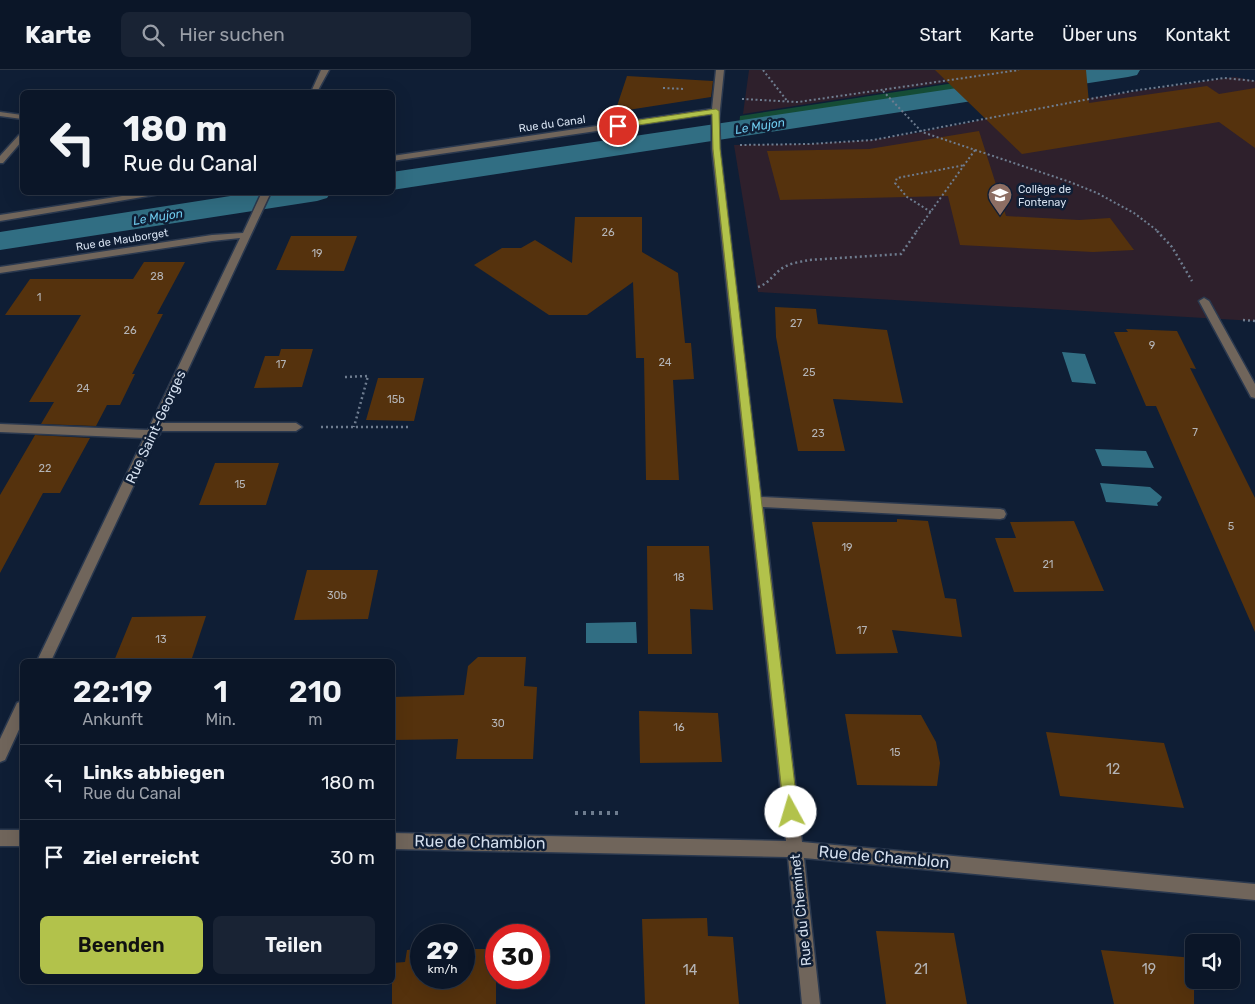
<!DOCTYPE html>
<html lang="de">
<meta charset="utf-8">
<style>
body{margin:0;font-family:Rubik,sans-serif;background:#192334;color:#f1f3f6;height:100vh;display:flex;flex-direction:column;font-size:19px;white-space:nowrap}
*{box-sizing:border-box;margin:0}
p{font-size:16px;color:#9a9fa8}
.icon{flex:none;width:28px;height:28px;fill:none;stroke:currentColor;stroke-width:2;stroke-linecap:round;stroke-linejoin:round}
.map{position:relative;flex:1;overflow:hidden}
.details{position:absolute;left:20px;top:589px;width:375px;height:325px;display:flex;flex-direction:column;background:#0b1628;border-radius:8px;box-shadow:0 5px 20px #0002,0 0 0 1px #2b3545}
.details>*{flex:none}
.banner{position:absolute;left:20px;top:20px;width:375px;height:105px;border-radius:8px;box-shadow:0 5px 20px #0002,0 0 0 1px #2b3545;background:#0b1628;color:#f1f3f6;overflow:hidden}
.buttons{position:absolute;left:1185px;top:864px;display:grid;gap:10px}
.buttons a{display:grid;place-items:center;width:55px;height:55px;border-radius:8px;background:#0b1628;box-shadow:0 5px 20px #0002,0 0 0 1px #2b3545;font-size:25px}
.speed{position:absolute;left:410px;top:854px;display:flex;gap:10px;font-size:25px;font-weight:700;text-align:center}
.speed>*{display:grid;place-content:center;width:65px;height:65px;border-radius:50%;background:#0b1628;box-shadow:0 5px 20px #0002,0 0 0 1px #2b3545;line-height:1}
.speed small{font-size:12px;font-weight:400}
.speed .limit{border:8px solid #d22;background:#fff;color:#111}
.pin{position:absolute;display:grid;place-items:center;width:42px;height:42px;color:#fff;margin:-21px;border:2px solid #fff;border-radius:50%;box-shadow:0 1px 5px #0007}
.me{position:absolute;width:55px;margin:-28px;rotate:354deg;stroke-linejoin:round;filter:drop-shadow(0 0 4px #0008)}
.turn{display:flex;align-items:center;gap:18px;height:105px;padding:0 20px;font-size:22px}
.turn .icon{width:65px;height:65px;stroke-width:2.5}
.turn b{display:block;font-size:35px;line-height:42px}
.eta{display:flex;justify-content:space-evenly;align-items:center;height:85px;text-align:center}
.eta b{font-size:30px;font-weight:600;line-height:35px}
.action{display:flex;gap:10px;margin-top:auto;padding:10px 20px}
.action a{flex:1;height:58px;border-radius:8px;background:#b2c24b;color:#111;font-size:20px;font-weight:600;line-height:58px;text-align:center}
.action a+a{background:#192334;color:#f1f3f6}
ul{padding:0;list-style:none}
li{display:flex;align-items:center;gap:15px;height:75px;padding:0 20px;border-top:1px solid #2b3545}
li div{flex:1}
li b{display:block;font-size:19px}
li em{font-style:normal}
header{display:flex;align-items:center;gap:30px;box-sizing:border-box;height:70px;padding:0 25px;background:#0b1628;border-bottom:1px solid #2b3545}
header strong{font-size:24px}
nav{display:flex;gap:28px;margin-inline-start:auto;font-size:18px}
.search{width:350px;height:45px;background:#192334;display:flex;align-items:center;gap:12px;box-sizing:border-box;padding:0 18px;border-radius:8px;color:#9a9fa8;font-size:19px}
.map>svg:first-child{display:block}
.education{fill:#2e202c}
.green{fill:#154c36}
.water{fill:#316e83}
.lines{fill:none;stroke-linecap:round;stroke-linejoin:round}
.canal{fill:#316e83;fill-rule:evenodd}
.building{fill:#55320d}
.minor-casing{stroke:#2b394f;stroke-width:3}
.path-far2{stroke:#6e7c8f;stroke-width:2;stroke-dasharray:2 2.5;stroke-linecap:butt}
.path-far1{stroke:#6e7c8f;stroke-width:2.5;stroke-dasharray:2 3;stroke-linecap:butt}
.path{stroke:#6e7c8f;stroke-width:4;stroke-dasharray:3 5;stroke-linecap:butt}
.minor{fill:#70655b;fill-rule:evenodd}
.route{fill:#b2c24b;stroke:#747e31}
.labels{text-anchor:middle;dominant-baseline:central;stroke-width:5;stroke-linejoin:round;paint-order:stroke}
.far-street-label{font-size:11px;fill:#d4dfee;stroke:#0f1e35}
.far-poi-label{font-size:11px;fill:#d4dfee;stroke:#0f1e35;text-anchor:start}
.number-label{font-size:11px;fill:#b4b4b6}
.far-water-label{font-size:12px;font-style:italic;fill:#70cdf0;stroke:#0f1e35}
.street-label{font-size:14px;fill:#d4dfee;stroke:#0f1e35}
.near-number-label{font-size:14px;fill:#b4b4b6}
.near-street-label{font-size:16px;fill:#d4dfee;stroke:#0f1e35}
</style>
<header>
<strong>Karte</strong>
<div class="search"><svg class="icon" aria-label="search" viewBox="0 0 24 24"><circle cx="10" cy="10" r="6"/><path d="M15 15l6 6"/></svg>Hier suchen</div>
<nav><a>Start</a><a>Karte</a><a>Über uns</a><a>Kontakt</a></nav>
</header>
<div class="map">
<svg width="1255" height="934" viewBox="0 0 1255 934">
<rect width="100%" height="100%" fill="#0f1e35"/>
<!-- education -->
<path class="education" d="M749 0H1029L743 44Z
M1235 7 1255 11V251L758 222 734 75 809 74 873 70 922 62 1091 28Z"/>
<!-- green -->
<path class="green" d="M1029 0H1121L739 57 740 46 1020 3Z"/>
<!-- water -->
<path class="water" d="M1062 282 1085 284 1096 314 1072 312Z
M1095 379 1146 381 1154 398 1102 396Z
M1100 413 1150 417 1162 427 1160 431 1157 433 1158 436 1106 432Z
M636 552 637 573H586V553Z"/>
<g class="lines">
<!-- canal -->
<path class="canal" d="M1078 0H1140L1137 5 1128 7 392 120V102Z
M256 122H331L327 128 317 131 0 180V162Z"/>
</g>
<!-- building -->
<path class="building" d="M935 0H1086L1089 33 1207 16 1219 24 1255 18V78L1219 52 1022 84Z
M627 6 713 11 711 27 615 42Z
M979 61 1006 146 1079 150 1110 148 1134 180 1093 182 960 175 948 126 780 130 767 81 869 79Z
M575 147H642V182L678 203 685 273H691L694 309 673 310 679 410H646L644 288H636L633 212 587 245H549L474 195 502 178H521L535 170 572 193Z
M291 166H357L344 201 276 200Z
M144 192H185L157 244H163L132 304H135L120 335H107L96 356 41 354 54 332H29L81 245H5L30 209H133Z
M775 237 816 239 818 254 887 260 903 333 833 329 845 381H798L776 267Z
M1126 259 1177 261 1196 299 1190 298 1255 428V562L1156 336H1146L1114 262H1128Z
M281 279H313L302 317 254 318 265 286H279Z
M378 308H424L414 351 366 350Z
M35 365 90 368 60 423H43L0 503V425Z
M215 393H279L266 435H199Z
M897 449 928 451 945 528 956 529 962 567 892 560 898 583 836 584 812 452H897Z
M1074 451 1104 521 1014 522 995 468H1016L1010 452Z
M647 476H709L713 540 690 539 692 584H648Z
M307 500H378L368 549 294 550Z
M206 546 191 591H114L132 547Z
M478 587H526L524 616 537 617 533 689H456L458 669 392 670V627L464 625 468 596Z
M639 641 718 643 722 692 640 693Z
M845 644 921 645 936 672 940 693 937 716 857 715Z
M1046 662 1164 673 1184 738 1060 726Z
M707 848 708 866 733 867 739 934H645L642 849Z
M876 861 954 863 967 934H886Z
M421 879V908H464V879H496V934H392V893L405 892 407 880Z
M1101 880 1194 888V934H1114Z"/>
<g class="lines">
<defs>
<path id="minor" d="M321 0H329L317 22H311Z
M716 0H724L719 49 720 79 761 427 1000 439 1004 440 1006 444 1004 448 1000 449 763 437 802 772 1255 814V830L804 788 820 934H802L788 787 392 779V763L786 771 712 79V44L392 91V86L712 39Z
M0 42 22 45V49L0 46Z
M19 65H22V71L3 93H0V86Z
M148 122H172L0 151V145Z
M262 122H271L163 353H296L302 357 296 361H159L160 364 156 368 51 591H37L144 368 0 362V354L148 360 240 168 212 171 0 203V197L212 165 243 163Z
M1204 228 1209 231 1255 314V328L1251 327 1199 231Z
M22 631V653L5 690 0 692V669L17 633Z
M0 760H22V776H0Z"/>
</defs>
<!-- minor casing -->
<use href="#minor" class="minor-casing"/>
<!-- path-far2 -->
<path class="path-far2" d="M763 0 788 32
M663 18 685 19
M883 21 922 62 1070 112 1097 123 1134 143 1159 162
M742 29 798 32 1019 0
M740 75 809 74 873 70 1132 21 1224 8 1255 11
M931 142 907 127 895 113 897 108 965 95
M916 162 975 80"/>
<!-- path-far1 -->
<path class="path-far1" d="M1157 161 1172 177 1192 211
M758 217C768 214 773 205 781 199 789 193 800 192 809 190L901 184 917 161
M1243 250 1255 251
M345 307 368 306 354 357
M321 357H411"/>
<!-- path -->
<path class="path" d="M575 743H618L621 745"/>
<!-- minor -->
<use href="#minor" class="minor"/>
</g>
<!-- route -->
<path class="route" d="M716 39 719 41 720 79 798 742 796 747 791 749 786 747 784 742 713 79 712 44 618 58 614 56 618 53Z"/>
<!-- icons -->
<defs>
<symbol id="school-pin" viewBox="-11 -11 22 30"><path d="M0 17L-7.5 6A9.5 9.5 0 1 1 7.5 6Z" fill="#8d6e63" stroke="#0f1e35"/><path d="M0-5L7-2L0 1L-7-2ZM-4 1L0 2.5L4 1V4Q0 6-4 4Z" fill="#fff"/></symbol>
</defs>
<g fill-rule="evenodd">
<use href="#school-pin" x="986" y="111" width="28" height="38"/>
</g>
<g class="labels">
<!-- far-street labels -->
<g class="far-street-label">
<text transform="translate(552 54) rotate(-8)">Rue du Canal</text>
<text transform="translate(122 170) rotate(-9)">Rue de Mauborget</text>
</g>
<!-- far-poi labels -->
<g class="far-poi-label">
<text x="1018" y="119">Collège de<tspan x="1018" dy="13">Fontenay</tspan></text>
</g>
<!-- number labels -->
<g class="number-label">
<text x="608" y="162">26</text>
<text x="317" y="183">19</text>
<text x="157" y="206">28</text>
<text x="39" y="227">1</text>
<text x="796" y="253">27</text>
<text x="130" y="260">26</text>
<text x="1152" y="275">9</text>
<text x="665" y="292">24</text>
<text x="281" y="294">17</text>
<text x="809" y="302">25</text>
<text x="83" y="318">24</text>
<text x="396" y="329">15b</text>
<text x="1195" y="362">7</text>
<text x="818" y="363">23</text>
<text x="45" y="398">22</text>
<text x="240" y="414">15</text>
<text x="1231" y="456">5</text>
<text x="847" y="477">19</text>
<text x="1048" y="494">21</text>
<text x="679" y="507">18</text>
<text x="337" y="525">30b</text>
<text x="862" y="560">17</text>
<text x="161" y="569">13</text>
<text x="498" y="653">30</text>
<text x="679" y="657">16</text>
<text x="895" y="682">15</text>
</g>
<!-- far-water labels -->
<g class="far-water-label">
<text transform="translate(760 56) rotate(-9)">Le Mujon</text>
<text transform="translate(158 147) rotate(-9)">Le Mujon</text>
</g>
<!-- street labels -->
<g class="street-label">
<text transform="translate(156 357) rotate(-65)">Rue Saint-Georges</text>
<text transform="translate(801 840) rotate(-96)">Rue du Cheminet</text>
</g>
<!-- near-number labels -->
<g class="near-number-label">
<text x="1113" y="699">12</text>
<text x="921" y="899">21</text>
<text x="1149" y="899">19</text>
<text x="690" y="900">14</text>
</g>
<!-- near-street labels -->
<g class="near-street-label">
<text transform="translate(480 772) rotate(1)">Rue de Chamblon</text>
<text transform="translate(884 787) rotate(5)">Rue de Chamblon</text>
</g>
</g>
</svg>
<div class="buttons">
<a><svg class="icon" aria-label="sound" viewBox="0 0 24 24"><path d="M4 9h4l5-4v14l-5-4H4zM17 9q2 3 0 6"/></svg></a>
</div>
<div class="speed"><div>29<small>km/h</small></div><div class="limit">30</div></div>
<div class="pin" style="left:618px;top:56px;background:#d93025"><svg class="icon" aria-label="arrive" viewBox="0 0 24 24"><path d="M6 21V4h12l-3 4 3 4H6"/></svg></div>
<svg class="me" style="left:791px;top:742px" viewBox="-20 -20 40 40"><circle r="19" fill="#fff"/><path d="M0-13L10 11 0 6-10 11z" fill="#b2c24b"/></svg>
<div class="banner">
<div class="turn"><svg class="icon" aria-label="left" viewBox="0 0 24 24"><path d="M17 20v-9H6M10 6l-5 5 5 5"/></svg><div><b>180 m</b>Rue du Canal</div></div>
</div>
<section class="details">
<div class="eta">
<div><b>22:19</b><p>Ankunft</p></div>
<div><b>1</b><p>Min.</p></div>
<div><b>210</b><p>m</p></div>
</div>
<ul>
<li><svg class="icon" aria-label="left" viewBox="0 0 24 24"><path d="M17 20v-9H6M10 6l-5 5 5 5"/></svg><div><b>Links abbiegen</b><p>Rue du Canal</p></div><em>180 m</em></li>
<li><svg class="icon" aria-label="arrive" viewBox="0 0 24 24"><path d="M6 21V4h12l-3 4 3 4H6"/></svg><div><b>Ziel erreicht</b></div><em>30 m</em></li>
</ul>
<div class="action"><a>Beenden</a><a>Teilen</a></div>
</section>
</div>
